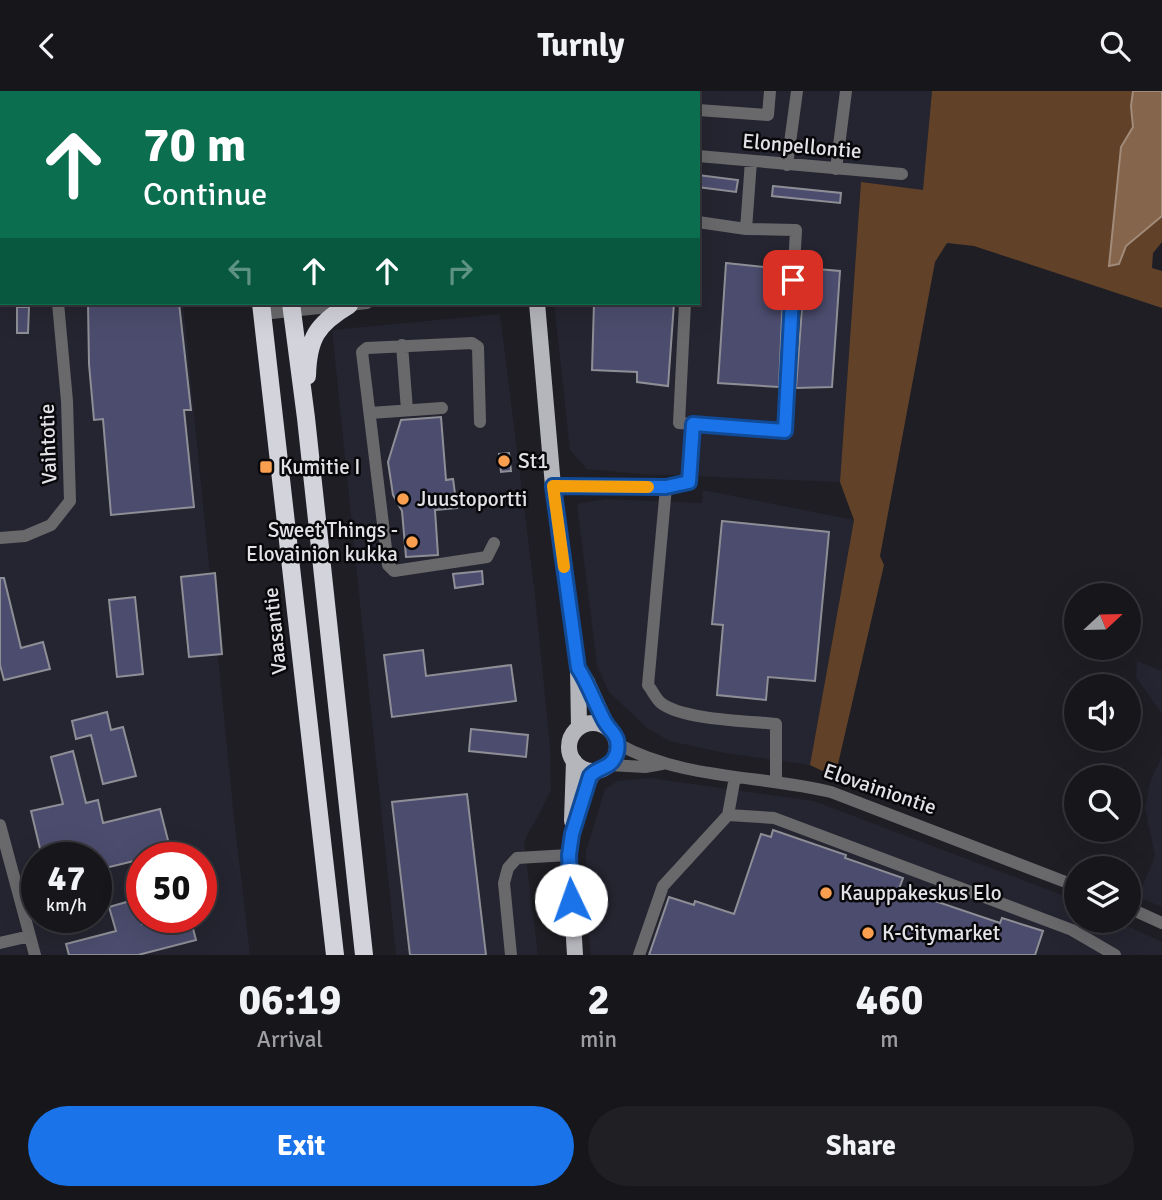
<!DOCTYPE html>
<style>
body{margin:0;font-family:Signika,sans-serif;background:#1f1f24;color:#f1f3f6;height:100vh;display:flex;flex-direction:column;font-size:26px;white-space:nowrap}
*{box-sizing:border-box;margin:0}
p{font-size:23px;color:#9e9fa3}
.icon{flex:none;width:38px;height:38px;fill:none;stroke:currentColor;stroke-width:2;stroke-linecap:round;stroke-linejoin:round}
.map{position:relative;height:864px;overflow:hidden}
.details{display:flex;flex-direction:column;background:#16161b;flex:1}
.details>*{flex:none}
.top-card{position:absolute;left:0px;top:0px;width:700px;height:214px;box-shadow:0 7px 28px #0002,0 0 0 2px #35353a;background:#0b6e4f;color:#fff;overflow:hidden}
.needle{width:46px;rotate:68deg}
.controls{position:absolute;left:1064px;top:492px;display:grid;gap:14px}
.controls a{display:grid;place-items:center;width:77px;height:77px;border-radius:50%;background:#16161b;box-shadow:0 7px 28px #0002,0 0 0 2px #35353a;font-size:35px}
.speed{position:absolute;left:21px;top:751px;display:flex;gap:14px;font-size:35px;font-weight:700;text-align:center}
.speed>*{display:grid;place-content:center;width:91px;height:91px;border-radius:50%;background:#16161b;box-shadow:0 7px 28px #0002,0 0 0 2px #35353a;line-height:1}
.speed small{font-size:18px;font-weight:400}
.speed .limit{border:10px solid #d22;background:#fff;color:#111}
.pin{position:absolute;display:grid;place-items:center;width:60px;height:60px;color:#fff;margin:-30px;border-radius:14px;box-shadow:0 4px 10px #0006}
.me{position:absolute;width:77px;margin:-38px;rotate:357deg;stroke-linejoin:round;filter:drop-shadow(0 0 5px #0008)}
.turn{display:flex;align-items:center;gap:24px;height:147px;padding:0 28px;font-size:32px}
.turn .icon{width:91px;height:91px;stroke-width:2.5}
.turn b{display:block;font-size:49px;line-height:60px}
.lanes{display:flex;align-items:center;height:66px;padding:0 28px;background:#0003;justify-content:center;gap:35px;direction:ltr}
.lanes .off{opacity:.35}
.eta{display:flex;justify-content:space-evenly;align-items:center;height:119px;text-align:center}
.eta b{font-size:42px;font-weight:800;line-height:49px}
.action{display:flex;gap:14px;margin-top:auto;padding:14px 28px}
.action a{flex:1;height:80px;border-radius:42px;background:#1a73e8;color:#fff;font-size:28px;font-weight:800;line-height:80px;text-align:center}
.action a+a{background:#1f1f24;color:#f1f3f6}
header{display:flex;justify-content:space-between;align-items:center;height:91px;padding:0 28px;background:#16161b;font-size:32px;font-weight:800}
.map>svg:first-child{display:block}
.built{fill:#252531;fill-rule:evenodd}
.forest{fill:#614229}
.water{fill:#85654b;stroke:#a18b7a;stroke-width:2}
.building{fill:#4c4c6e;stroke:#8e8f96;stroke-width:2}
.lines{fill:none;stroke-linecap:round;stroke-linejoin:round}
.minor{stroke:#69696c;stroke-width:12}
.major{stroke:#b5b5bc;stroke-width:16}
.highway{stroke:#d3d3db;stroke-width:18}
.route-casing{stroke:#114b97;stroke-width:18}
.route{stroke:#1a73e8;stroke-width:12}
.slow{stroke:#f59e0b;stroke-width:12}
.poi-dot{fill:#fa9f4f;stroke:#08080b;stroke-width:2.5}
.labels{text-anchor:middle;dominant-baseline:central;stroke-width:5;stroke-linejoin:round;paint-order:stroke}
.street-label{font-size:21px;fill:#e3e3e7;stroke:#08080b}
.poi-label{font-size:21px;fill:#e3e3e7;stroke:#08080b;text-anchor:start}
</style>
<header><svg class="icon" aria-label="back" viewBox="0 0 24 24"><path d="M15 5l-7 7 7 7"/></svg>Turnly<svg class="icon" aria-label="search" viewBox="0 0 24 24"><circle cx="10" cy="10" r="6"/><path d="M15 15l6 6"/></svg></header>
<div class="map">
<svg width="1162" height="864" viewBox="0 0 1162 864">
<rect width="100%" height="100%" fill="#1e1e24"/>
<!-- built -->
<path class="built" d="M0 0H161V2H2V212H183L234 726 250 864H0ZM37 766H96V826H37ZM142 766H201V826H142Z
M541 0H932L923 100 861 91 840 391 642 383 587 378 570 359 554 212H698V2H541Z
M500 223 535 504 550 655 551 700 524 751 538 864H396L332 239Z
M703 399 854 429 810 674 725 662 669 650 646 636 609 601 597 575 577 413 606 408 702 412Z
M1137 570 1162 580V623L1136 586Z
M1162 665V816L1138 806 1155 765 1145 717 1150 691Z
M650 687 814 710 1057 802 1076 811V830H1116L1162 851V864H591L584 807 586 760 605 698 618 690Z"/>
<!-- forest -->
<path class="forest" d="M932 0H1133L1131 16 1133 36 1121 56 1119 173 1126 155 1162 125V151L1153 162 1152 177 1162 180V217L974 155 947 152 935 171 880 465 884 474 835 686 810 674 854 429 840 391 861 91 923 99Z"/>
<!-- water -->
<path class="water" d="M1133 0H1162V125L1126 155 1119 173 1109 175 1121 56 1133 36 1131 15Z"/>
<!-- building -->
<path class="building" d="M698 84 738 89 736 101 698 96Z
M773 95 841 102 840 112 772 105Z
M726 172 784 178 779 296 718 292Z
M805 177 840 180 832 296 796 297Z
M88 212H179L191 319H184L194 416 111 424 103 328 94 329 89 273Z
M594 212H674L668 295 637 291V281L592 279Z
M17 216H29L28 242H17Z
M441 326 446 389 453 388 457 417 435 419 438 464 406 466 402 420 393 404 388 371 401 329Z
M509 362 511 380 501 381 499 363Z
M722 430 829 441 815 590 768 586 766 609 717 604 723 534 712 533Z
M482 480 483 493 455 497 453 483Z
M215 482 222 563 189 566 181 486Z
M0 487H4L21 557 43 551 50 578 4 589 0 574Z
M135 506 143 583 117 586 109 509Z
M423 559 426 585 511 574 516 610 392 626 384 564Z
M107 621 111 639 123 636 136 685 103 693 91 644 76 648 72 630Z
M471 638 528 644 526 666 469 660Z
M73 660 86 712 98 709 103 732 160 718 171 761 101 778 97 763 82 766H42L31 720 63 713 51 666Z
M467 703 486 864H410L392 711Z
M773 739 846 764 845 767 903 787 899 798 1000 832 1002 827 1043 840 1035 864H649L669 806 694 814 695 810 734 823 761 743 771 746Z
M142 798V833L168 826H190L196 849 138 864H69L66 853 116 840 109 816 130 810 128 802Z"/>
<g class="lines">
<!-- minor -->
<path class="minor" d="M67 2V0
M364 2H401
M566 2V0
M698 19 768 24 770 0
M698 65 902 83
M787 74 797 0
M836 78 846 0
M746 138 751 70
M685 212 679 332 785 340 796 139 746 138 698 131
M262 223 367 212
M402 254 407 319
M370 322 442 317
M480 331 478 256 472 252 367 257 362 261 388 474 394 480 487 466 494 452
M553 395 666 396 689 391 693 333
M666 396 648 594C652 599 656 608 661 612 683 629 748 630 776 633V690
M0 447 25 445 51 434 70 410 67 310 58 212
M618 653C683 689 761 684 831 701L1076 795
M609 674 645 676 662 673
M728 724 735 686
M0 734 35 864
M1129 817 1162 832
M0 852 30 845
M511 864 504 792 508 777 517 767 569 764
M639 864 663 795 728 724 774 727 1072 839 1115 864"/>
<!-- major -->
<path class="major" d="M524 2V0
M537 212 553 395 578 577 579 636
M578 577 587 591 607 635
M569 656a24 24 0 1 1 48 0a24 24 0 1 1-48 0Z
M572 730 574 670
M575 864 569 764 572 743 587 694 594 680"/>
<!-- highway -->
<path class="highway" d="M238 0V2
M266 0V2
M261 212 335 864
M291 212 306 327 364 864
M307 285C308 247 317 233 349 214"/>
</g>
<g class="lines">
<defs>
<path id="route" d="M571 809 569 764 572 743 590 685C597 676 610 678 615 666 618 661 618 655 617 649 615 642 609 638 605 631 595 613 589 594 578 577L553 395 666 396 689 391 693 333 785 340 793 189"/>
</defs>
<!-- route casing -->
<use href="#route" class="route-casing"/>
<!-- route -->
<use href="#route" class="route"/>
<!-- slow -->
<path class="slow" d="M564 476 553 395 648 396"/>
</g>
<!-- markers -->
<g class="poi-dot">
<circle cx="504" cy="370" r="7"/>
<rect x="259" y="369" width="14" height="14" rx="3.5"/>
<circle cx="403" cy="408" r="7"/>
<circle cx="412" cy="451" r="7"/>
<circle cx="826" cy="802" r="7"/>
<circle cx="868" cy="842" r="7"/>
</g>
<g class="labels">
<!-- street labels -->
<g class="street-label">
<text transform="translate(802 55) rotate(5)">Elonpellontie</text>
<text transform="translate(48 353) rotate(-92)">Vaihtotie</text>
<text transform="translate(275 540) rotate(-96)">Vaasantie</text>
<text transform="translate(880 698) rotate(19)">Elovainiontie</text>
</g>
<!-- poi labels -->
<g class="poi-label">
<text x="518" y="370">St1</text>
<text x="280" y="376">Kumitie I</text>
<text x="417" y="408">Juustoportti</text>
<text x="398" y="439" text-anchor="end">Sweet Things -<tspan x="398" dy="24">Elovainion kukka</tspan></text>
<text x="840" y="802">Kauppakeskus Elo</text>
<text x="882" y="842">K-Citymarket</text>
</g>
</g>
</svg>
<div class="controls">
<a><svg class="needle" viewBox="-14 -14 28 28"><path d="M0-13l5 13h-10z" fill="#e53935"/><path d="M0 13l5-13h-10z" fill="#9e9fa3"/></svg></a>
<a><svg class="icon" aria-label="sound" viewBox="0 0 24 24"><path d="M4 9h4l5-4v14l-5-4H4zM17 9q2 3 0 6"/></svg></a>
<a><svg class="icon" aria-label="search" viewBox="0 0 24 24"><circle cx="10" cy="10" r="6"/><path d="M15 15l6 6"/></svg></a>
<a><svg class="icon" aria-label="layers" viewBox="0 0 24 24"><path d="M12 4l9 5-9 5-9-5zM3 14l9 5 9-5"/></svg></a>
</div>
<div class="speed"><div>47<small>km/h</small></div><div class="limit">50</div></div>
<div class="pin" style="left:793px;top:189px;background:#d93025"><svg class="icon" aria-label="arrive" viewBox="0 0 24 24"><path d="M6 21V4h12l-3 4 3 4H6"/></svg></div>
<svg class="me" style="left:571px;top:809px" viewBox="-20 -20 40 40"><circle r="19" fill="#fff"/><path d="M0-13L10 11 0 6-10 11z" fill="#1a73e8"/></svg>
<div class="top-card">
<div class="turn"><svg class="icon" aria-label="ahead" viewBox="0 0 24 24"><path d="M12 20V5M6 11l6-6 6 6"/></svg><div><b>70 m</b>Continue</div></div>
<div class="lanes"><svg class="icon off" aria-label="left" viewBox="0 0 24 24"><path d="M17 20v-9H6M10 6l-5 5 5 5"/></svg><svg class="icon" aria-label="ahead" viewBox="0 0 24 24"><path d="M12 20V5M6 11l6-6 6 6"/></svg><svg class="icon" aria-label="ahead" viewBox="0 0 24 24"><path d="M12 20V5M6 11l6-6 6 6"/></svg><svg class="icon off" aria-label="right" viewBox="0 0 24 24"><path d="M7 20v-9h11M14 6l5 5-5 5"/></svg></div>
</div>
</div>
<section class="details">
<div class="eta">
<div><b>06:19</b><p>Arrival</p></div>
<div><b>2</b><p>min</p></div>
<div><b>460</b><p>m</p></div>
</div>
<div class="action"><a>Exit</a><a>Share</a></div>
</section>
